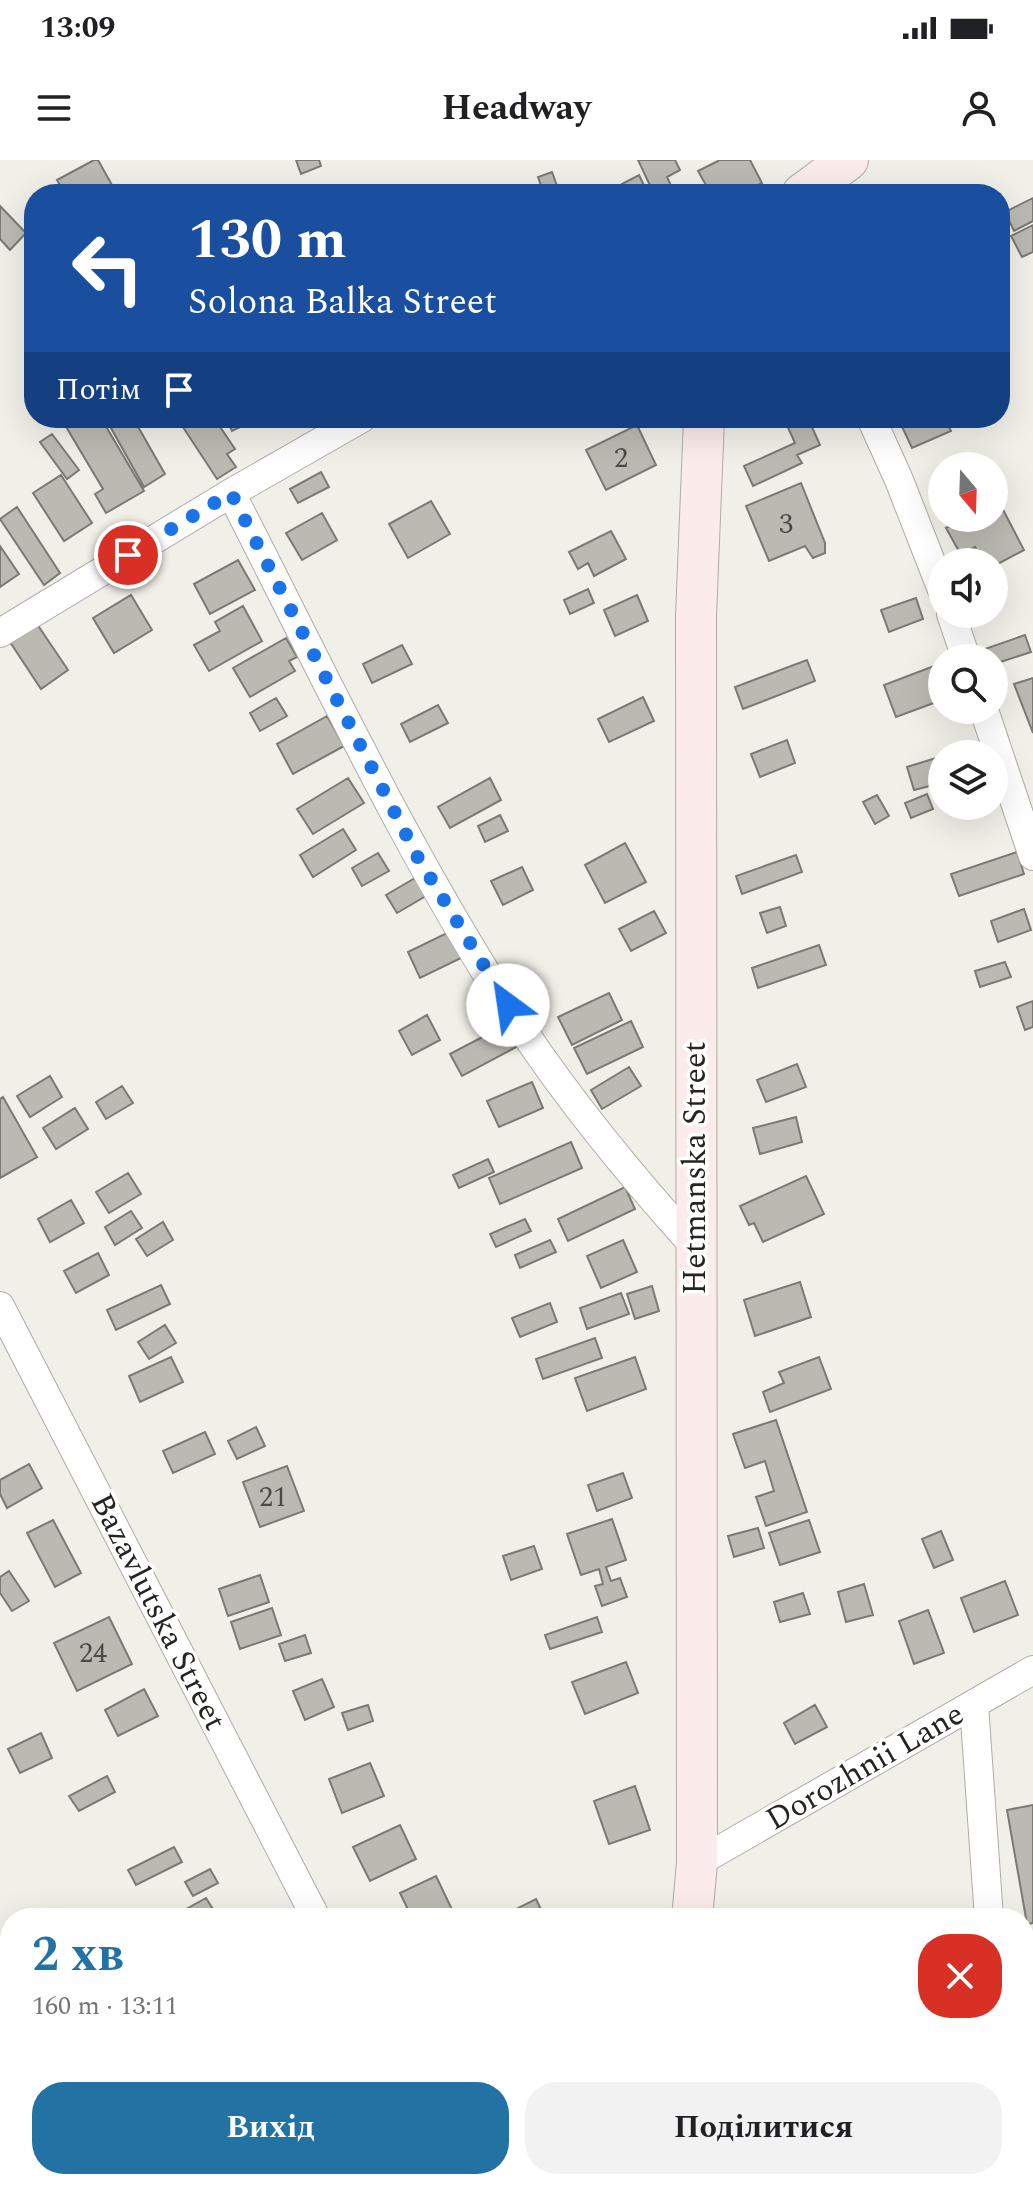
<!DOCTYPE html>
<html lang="uk">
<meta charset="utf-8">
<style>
body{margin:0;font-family:Spectral,serif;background:#f2f2f2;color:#202124;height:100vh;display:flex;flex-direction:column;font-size:30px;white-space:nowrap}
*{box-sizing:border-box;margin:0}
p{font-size:26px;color:#757577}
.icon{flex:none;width:44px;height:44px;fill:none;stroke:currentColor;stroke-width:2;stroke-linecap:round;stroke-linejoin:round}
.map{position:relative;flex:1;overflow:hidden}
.sheet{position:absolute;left:0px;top:1748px;width:1034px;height:282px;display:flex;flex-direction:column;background:#fff;border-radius:32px 32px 0 0;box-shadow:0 8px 32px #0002}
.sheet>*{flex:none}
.guide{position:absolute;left:24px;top:24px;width:986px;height:244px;border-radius:32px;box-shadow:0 8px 32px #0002;background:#1a4fa0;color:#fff;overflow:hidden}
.needle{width:52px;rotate:161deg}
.controls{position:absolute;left:928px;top:292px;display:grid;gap:16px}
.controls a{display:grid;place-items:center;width:80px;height:80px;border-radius:50%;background:#fff;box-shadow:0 8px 32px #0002;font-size:40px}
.pin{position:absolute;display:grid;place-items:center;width:68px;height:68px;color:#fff;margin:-34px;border:4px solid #fff;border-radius:50%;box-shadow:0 2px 8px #0007}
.me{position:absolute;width:88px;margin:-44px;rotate:329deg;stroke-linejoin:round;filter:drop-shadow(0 0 6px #0008)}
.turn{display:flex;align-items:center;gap:28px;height:168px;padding:0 32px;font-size:36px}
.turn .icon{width:104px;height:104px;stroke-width:2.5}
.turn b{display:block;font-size:56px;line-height:68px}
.then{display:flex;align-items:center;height:76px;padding:0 32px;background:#0003;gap:16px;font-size:30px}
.round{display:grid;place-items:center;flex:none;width:84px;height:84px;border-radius:32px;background:#f2f2f2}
.summary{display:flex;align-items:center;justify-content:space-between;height:136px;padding:0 32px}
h1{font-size:48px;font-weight:700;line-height:60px;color:#2273a4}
.primary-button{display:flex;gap:16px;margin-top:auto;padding:16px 32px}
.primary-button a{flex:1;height:92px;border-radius:32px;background:#2273a4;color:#fff;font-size:32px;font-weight:700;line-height:92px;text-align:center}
.primary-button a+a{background:#f2f2f2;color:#202124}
.status{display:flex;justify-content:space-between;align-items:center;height:56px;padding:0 40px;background:#fff;direction:ltr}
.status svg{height:22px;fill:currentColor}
header{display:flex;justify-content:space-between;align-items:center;height:104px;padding:0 32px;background:#fff;font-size:36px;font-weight:700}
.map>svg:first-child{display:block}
.green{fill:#b5cb9e}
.building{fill:#bbbab2;stroke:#7b7973;stroke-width:2}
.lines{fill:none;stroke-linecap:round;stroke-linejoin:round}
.lane-casing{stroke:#aeaca5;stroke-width:16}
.street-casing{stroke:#aeaca5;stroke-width:30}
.secondary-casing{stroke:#aeaca5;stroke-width:42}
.lane{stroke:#fff;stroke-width:14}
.street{stroke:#fff;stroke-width:28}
.secondary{stroke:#fbebea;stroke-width:40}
.route{stroke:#1a73e8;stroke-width:14;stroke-dasharray:0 25.2}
.labels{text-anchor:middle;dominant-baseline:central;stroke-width:7;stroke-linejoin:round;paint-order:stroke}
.number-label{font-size:28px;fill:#4a4a45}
.street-label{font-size:32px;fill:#252421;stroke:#fff}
</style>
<div class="status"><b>13:09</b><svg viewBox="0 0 49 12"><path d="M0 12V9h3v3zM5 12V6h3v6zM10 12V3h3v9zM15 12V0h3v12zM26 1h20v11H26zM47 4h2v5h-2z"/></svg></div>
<header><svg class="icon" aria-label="menu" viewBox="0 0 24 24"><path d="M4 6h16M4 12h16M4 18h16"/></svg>Headway<svg class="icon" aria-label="person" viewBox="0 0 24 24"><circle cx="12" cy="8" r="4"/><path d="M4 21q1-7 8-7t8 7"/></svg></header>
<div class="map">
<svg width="1033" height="2029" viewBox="0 0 1033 2029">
<rect width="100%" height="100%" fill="#f1f0e8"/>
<!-- green -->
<path class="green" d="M538 2020H657L656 2029H538Z"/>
<!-- building -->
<path class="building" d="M94 0H98L117 34H95L92 30 85 34H65L57 20Z
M296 0H319L321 6 301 14Z
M638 0H675L680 10 667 17 675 34H654Z
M720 0H750L762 23 741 34H711L698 11Z
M552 12 560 34H544L538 17Z
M639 15 648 34H627L622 24Z
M1033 38V61L1014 71 1005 52Z
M0 46 26 73 10 90 0 79Z
M1033 65V92L1022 97 1011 76Z
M77 258H101L144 331 106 353 95 334 103 329 65 265Z
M128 258H133L165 314 144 327 111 268Z
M177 258H214L235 289 227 294 236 307 217 319Z
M226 258H259L232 271Z
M792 258H808L820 285 797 295 802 303 753 326 744 306 795 283 785 261Z
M898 258H945L951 271 912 288Z
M637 265 656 305 606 330 586 290Z
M52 274 79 310 67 319 40 282Z
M321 312 329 327 298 343 290 329Z
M61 315 92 363 64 381 33 333Z
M801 323 825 383V393L813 398 805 386 769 401 746 346Z
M998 340 1024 390 994 406V402H983L975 387 961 395 946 368 965 358H994V342Z
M431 341 450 374 408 398 389 364Z
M17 347 60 413 44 425 0 359Z
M322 353 337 380 302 400 286 373Z
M611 371 626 399 594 416 588 403 578 409 569 392Z
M0 386 19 414 0 427Z
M238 400 255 430 210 454 194 424Z
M588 429 594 443 570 454 564 440Z
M131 435 152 470 114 493 93 458Z
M637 435 648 461 615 476 604 450Z
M916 438 923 459 889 472 881 450Z
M243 446 262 481 209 511 194 485 220 471 215 462Z
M37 464 68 510 41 529 10 482Z
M1025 475 1031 492 994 504V498H985L982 490Z
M286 478 297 497 289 501 295 511 250 537 233 508Z
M402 485 412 504 372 523 363 504Z
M807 500 815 521 743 549 735 527Z
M942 503V540L896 557 884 525Z
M1033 518V573L1014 524Z
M643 537 654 561 609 582 598 559Z
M276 538 287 556 260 571 250 553Z
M438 545 448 563 410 582 401 564Z
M327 556 344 586 293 614 277 584Z
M787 580 795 603 760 617 751 594Z
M939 597 942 623 914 630 907 607Z
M348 618 364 643 313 674 297 649Z
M490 618 501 640 450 668 438 647Z
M927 634 933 649 911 658 905 643Z
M877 635 889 656 875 664 863 642Z
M500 655 508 671 485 682 478 666Z
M343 669 356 690 313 717 300 695Z
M625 683 646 722 605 743 585 705Z
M1017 692 1024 714 959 736 951 714Z
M378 693 389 711 362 726 352 708Z
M796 695 802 712 742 734 736 716Z
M522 707 533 730 503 745 491 721Z
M415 718 426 736 397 753 386 735Z
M780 747 786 766 767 773 760 753Z
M1024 749 1031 770 998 782 991 761Z
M654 751 666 773 631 791 619 769Z
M449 772 461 798 420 818 408 792Z
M819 785 826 805 758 828 752 808Z
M1005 802 1011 817 980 827 975 811Z
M609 833 622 860 572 885 558 857Z
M1033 841V867L1025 870 1017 847Z
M427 855 440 880 412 895 399 871Z
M631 861 643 887 587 914 574 888Z
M507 864 518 886 462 916 450 894Z
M797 904 806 927 766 942 757 920Z
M629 907 641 926 602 949 591 930Z
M50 916 62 937 30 957 17 936Z
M532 922 543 948 499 967 487 941Z
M122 926 133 943 106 959 96 942Z
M3 937 37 997 0 1018V939Z
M75 948 88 969 56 989 43 968Z
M796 957 802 982 760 994 753 968Z
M571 982 582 1008 500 1044 489 1018Z
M488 999 494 1012 459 1028 453 1015Z
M128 1013 141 1034 109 1053 96 1032Z
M806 1016 824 1054 763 1082 754 1063 749 1065 740 1046Z
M625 1027 635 1049 568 1081 558 1059Z
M71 1040 84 1063 50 1082 38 1059Z
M131 1051 142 1068 115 1085 105 1067Z
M525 1059 531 1071 496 1087 490 1074Z
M163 1062 173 1080 147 1096 136 1079Z
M550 1080 556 1092 520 1108 515 1095Z
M623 1080 637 1112 601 1128 587 1096Z
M98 1093 109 1115 76 1133 64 1111Z
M800 1122 811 1157 755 1176 744 1140Z
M161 1125 170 1144 116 1170 107 1150Z
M652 1126 659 1151 635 1159 627 1134Z
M621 1133 629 1154 587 1169 580 1148Z
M550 1143 557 1162 520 1177 512 1158Z
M165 1165 176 1183 149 1199 138 1182Z
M595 1178 602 1198 543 1219 536 1199Z
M171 1197 183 1222 140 1242 129 1216Z
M635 1197 646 1229 587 1251 575 1218Z
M819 1197 831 1229 770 1252 763 1232 784 1223 779 1212Z
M776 1260 807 1352 766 1366 756 1337 774 1331 765 1301 745 1308 733 1274Z
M256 1267 265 1286 237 1299 228 1281Z
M205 1272 215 1294 173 1313 163 1291Z
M29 1304 42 1328 7 1348 0 1334V1320Z
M287 1306 304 1351 260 1367 243 1322Z
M623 1313 632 1338 597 1351 588 1325Z
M612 1359 626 1400 606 1407 611 1421 620 1418 627 1437 602 1446 595 1426 603 1424 599 1409 581 1415 567 1374Z
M53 1360 81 1413 55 1427 27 1373Z
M809 1360 820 1392 780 1405 769 1373Z
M758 1368 764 1388 734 1397 728 1376Z
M941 1371 953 1400 934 1408 922 1379Z
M534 1386 542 1409 511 1420 503 1396Z
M9 1411 29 1441 12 1451 0 1433V1417Z
M260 1415 269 1442 228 1456 219 1429Z
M1005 1421 1018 1455 974 1472 961 1438Z
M864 1424 873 1455 846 1462 838 1432Z
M803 1433 810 1454 780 1462 774 1442Z
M272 1448 281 1475 240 1489 231 1462Z
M928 1450 944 1493 914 1504 899 1461Z
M109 1457 132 1504 77 1531 54 1483Z
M597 1457 602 1472 550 1489 545 1475Z
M305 1475 311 1493 285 1501 279 1484Z
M626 1502 638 1533 585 1554 572 1522Z
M322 1519 334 1547 305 1560 293 1531Z
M144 1529 158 1556 118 1576 105 1550Z
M368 1545 373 1561 348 1570 342 1553Z
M815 1545 827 1567 795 1584 784 1563Z
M41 1573 52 1598 20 1613 8 1589Z
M370 1603 384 1636 342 1653 329 1619Z
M107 1616 115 1632 79 1651 69 1636Z
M635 1626 650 1670 609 1684 594 1641Z
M1033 1645V1763L1027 1764 1007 1650Z
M400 1665 416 1699 370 1721 353 1687Z
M174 1687 182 1702 136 1725 128 1710Z
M210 1709 218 1723 193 1736 185 1722Z
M436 1716 456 1758H412L400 1733Z
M206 1738 218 1757 170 1758Z
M536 1739 545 1758H498Z
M10 1861V1893L5 1896 0 1886V1866Z
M10 1934V1987L6 1990 0 1981V1940Z
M1033 1957V2015H1032L1027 1958Z
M790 2020H855V2029H790Z"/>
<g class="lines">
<defs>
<path id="lane" d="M926 2020V2029"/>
<path id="street" d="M871 258 899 320 942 430
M231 333C324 514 410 700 522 869 574 947 633 1018 695 1087
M951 454 966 498
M0 473 231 333 362 258
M984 550 1033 696
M0 1146 316 1758
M974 1545 989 1758
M697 1703 1033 1510
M1024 1791 1033 1790
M1010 2020V2029
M0 2022 10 2016"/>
<path id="secondary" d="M802 34 848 0
M692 1758 697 1703 696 456 704 258
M358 2029 374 2020
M684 2029V2020"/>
</defs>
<!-- lane casing -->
<use href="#lane" class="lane-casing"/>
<!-- street casing -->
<use href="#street" class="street-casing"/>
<!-- secondary casing -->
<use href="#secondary" class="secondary-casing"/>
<!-- lane -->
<use href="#lane" class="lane"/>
<!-- street -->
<use href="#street" class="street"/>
<!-- secondary -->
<use href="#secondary" class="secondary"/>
</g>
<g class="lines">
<!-- route -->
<path class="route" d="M128 395 231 333 417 696 508 845"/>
</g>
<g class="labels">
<!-- number labels -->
<g class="number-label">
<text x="621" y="298">2</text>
<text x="786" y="364">3</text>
<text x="273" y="1337">21</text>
<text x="93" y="1493">24</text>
</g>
<!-- street labels -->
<g class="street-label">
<text transform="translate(695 1008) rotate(-90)">Hetmanska Street</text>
<text transform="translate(158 1452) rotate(63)">Bazavlutska Street</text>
<text transform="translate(865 1607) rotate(-30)">Dorozhnii Lane</text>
</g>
</g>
</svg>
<div class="controls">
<a><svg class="needle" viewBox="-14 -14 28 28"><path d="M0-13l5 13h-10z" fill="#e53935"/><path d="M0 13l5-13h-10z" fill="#757577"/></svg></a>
<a><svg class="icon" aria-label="sound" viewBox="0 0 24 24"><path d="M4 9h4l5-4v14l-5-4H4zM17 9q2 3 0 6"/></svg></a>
<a><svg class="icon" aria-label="search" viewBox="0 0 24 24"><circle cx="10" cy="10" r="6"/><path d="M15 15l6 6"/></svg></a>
<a><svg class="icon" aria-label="layers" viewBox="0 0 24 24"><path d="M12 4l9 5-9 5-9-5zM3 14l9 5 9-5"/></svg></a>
</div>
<div class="pin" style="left:128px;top:395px;background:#d93025"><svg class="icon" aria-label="arrive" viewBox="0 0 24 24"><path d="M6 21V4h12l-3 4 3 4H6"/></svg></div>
<svg class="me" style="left:508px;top:845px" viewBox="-20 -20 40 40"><circle r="19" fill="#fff"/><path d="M0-13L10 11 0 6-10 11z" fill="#1a73e8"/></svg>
<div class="guide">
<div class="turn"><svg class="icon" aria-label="left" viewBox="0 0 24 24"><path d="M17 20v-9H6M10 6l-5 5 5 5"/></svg><div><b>130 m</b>Solona Balka Street</div></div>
<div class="then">Потім<svg class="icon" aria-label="arrive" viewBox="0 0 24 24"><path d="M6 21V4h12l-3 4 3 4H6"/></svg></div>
</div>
<section class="sheet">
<div class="summary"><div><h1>2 хв</h1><p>160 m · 13:11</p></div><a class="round" style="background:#d93025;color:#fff"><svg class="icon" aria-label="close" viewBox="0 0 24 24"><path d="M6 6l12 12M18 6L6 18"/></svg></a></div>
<div class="primary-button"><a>Вихід</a><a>Поділитися</a></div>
</section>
</div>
